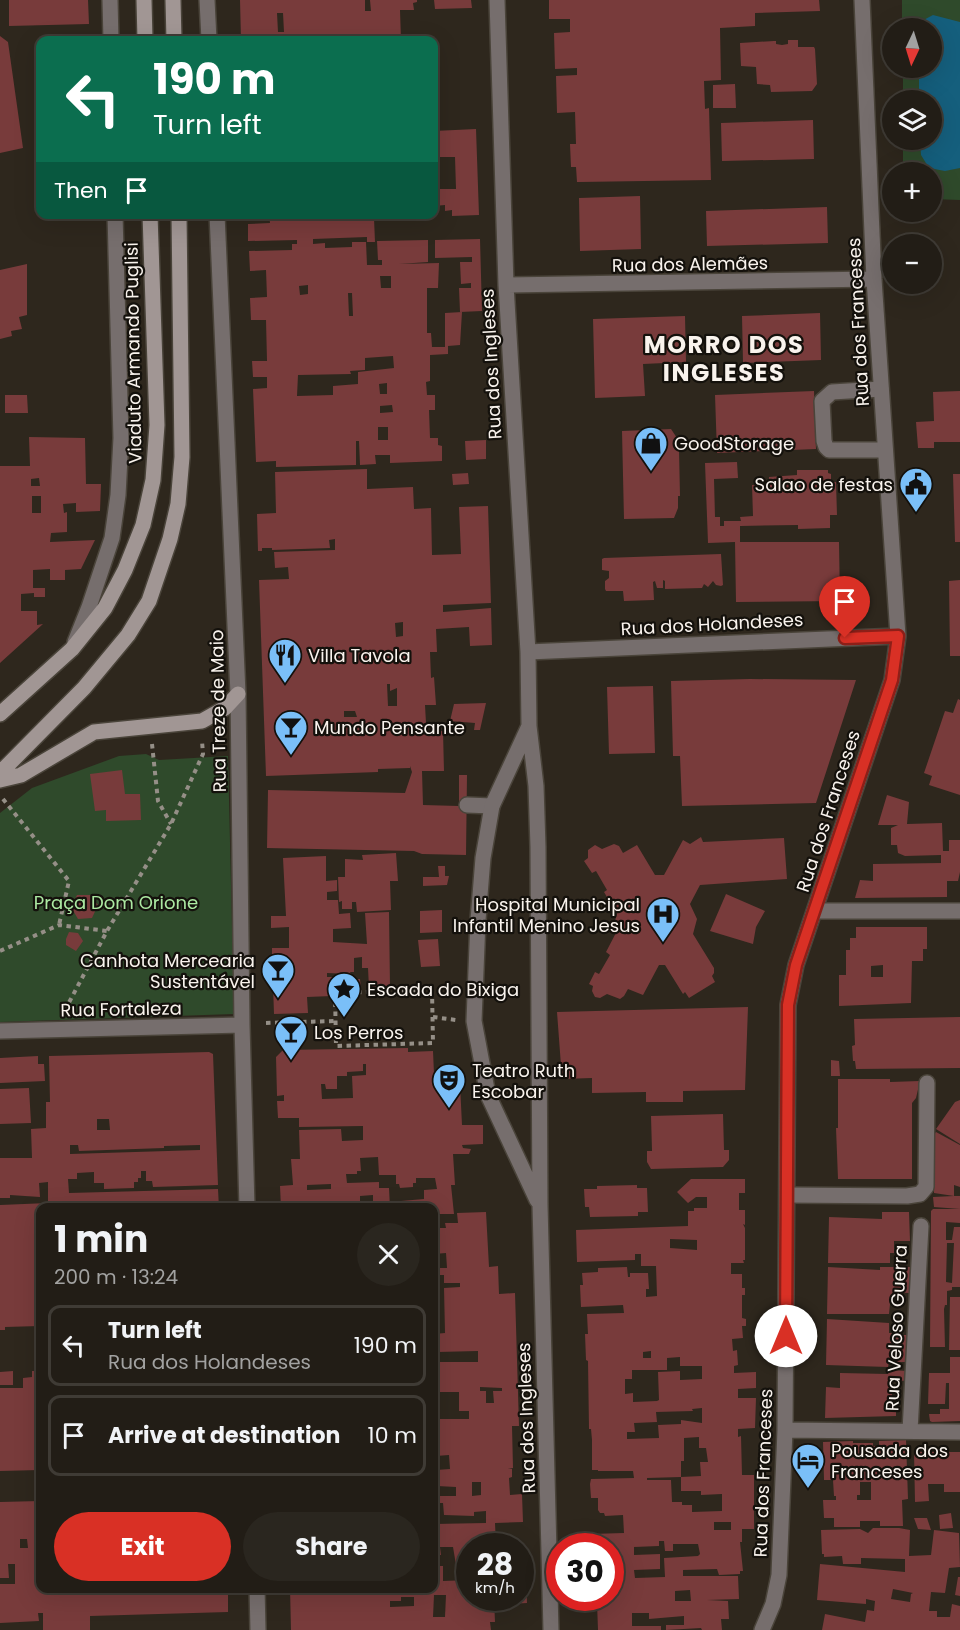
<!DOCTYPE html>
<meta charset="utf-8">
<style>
body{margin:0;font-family:Poppins,sans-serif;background:#2a261f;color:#f1f3f6;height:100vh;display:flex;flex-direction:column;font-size:22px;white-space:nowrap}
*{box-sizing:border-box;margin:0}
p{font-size:20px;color:#a2a2a1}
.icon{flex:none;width:33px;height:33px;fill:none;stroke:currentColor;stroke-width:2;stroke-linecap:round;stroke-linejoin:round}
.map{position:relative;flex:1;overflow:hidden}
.side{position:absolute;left:36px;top:1203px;width:402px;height:390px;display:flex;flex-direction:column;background:#221d16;border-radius:12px;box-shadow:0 6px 24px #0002,0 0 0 2px #3f3b35}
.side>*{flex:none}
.top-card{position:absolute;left:36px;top:36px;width:402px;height:183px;border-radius:12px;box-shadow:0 6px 24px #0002,0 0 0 2px #3f3b35;background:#0b6e4f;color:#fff;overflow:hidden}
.needle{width:39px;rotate:184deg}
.fabs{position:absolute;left:882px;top:18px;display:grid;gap:12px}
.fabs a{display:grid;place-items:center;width:60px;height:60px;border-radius:50%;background:#221d16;box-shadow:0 6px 24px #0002,0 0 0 2px #3f3b35;font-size:30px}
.speed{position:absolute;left:456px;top:1533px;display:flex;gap:12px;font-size:30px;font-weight:700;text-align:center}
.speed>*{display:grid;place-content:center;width:78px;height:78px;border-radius:50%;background:#221d16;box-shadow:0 6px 24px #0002,0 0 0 2px #3f3b35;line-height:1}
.speed small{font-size:15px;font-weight:400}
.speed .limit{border:9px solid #d22;background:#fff;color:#111}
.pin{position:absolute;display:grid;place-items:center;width:51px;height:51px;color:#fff;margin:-62px -26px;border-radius:50% 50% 50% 0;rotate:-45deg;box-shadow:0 0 6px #0007}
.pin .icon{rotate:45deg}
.me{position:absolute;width:66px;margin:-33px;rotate:0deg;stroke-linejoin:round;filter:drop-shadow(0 0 4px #0008)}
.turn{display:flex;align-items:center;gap:21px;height:126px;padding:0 18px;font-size:27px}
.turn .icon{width:78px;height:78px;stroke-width:2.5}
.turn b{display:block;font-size:42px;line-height:51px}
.then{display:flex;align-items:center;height:57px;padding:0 18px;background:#0003;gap:12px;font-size:22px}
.round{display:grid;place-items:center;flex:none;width:63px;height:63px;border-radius:32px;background:#2a261f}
.summary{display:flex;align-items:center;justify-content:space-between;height:102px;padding:0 18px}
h1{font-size:36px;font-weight:700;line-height:45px}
.action{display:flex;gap:12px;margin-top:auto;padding:12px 18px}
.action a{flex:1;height:69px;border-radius:36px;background:#d93025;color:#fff;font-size:24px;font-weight:700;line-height:69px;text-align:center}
.action a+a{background:#2a261f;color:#f1f3f6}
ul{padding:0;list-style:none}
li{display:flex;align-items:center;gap:18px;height:81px;margin:0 12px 9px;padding:0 6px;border:3px solid #3f3b35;border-radius:12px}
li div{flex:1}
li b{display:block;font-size:22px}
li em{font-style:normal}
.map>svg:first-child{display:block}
.green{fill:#2f4a2b}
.water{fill:#155f7d}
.building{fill:#783b3b;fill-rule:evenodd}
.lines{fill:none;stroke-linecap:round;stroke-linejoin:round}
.service-casing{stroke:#4a443a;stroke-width:18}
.minor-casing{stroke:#4a443a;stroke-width:18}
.secondary-casing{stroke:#4a443a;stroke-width:18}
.path{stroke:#958f87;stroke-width:4;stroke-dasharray:4.5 4.5;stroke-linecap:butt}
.service{stroke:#766e6d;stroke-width:15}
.minor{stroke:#766e6d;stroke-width:15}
.secondary{stroke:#a19694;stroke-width:15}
.route-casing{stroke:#8d1f18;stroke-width:15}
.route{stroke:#d93025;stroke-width:10}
.labels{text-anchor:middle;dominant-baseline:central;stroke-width:4.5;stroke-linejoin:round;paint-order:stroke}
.street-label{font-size:18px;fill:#f9f3ed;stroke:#14110c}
.poi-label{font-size:18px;fill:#f9f3ed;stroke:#14110c;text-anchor:start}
.park-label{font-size:18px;fill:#ace9a2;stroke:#14110c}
.district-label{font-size:24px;font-weight:bold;letter-spacing:1.5px;fill:#f9f3ed;stroke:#14110c}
</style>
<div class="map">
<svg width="960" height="1630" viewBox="0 0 960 1630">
<rect width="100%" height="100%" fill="#2e271d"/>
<!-- green -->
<path class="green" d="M902 0H960V200L932 199V172H903V140H932V100H903V68H932V28H902Z
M146 754 159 760 228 756 234 1014 0 1022V813L32 788 119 756Z"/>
<!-- water -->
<path class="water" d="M933 15 960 22V168L945 171 929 168 921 155 920 140H932V100H919V68H932V28H918V23Z"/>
<!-- building -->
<path class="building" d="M9 0H88L89 24 9 26Z
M240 0H365V11H371L370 0H417V2L413 3 414 10H400L401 40H241ZM277 13H283L284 32H278Z
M434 0H471L472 8 435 9Z
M549 0H819L820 11 755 13V26L720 28 721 80 704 81 705 109 709 108 711 180 579 182H577L576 167H571L570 144H576L575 112 557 113 556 76 577 75V68L555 69 554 33 570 32V19H549Z
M0 36 8 42 23 148 0 153Z
M788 40H798V47H814L815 49 817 84 812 91 771 92 770 85 757 84 756 67 741 66 740 43 774 41H776V44L782 45 788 44Z
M40 54V106H37L34 55Z
M735 84 736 108H713V85Z
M813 120 814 159 722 161 721 123Z
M476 129 479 215 452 216V210L445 211V205L434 206V189H456L455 157H434V131Z
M640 196 641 249 580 251 579 198Z
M827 207 828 243 707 246 706 211Z
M269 214H310V221L340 220 339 214H428V217L374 218 375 242H367V237L313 239V244L325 243V248L352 247V242H366L367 265H382V260H378L377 241 428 240V262L399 264 439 263 438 288H427V333H431L432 347H445V313L462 312 460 345 448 346V354L430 355V381L426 382 427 395H435V410H429L430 438H438V445L442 446V461L390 463V455H375L376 464 360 465 359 441H356V465L276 467V461L256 462 253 389 267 388V377H253L252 361H267L266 320H251L250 298 267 297 266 270 250 271 249 251 292 250V244H297V240L248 241V224L270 223ZM380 276H391V288H381ZM308 285V294L300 295 299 286ZM348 293H352L353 316H349ZM393 356 394 368 358 372V384L333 386V395L297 396 298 375 351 374 350 371 365 370V358ZM387 383V394H380L379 384ZM392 405 393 412 380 413V406ZM378 427H388V440H378Z
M316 214H336V218L316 219Z
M480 239 482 311 460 312 459 288H471V283L461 284 460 262H472V257L435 258V240Z
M27 264V315L19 317 22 329 11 331 12 336 0 339V270Z
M820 313 821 360 743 363 742 316Z
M685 316 686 362 643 364 645 396 595 398 593 319Z
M814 391 816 449 717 453 715 395Z
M960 391V442H934V448H918L916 422 934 421 933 392Z
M5 395H27L28 413H5Z
M671 429 677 438V449H679L680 496H678V508L674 518 624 519 622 431Z
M29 437 85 438 86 484H101L100 511 76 512V503L63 504 64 513 67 512V532L51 533 50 542 95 540 94 542 81 569 65 570V580H50V569L33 570V588H45V597H34V593L21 594V611H37V625L43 624 0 663V466H30ZM39 478 40 486H31V479ZM32 496H41V513H32Z
M486 440V459L466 460 465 441Z
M737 462 738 478 714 479 715 517H720V526H724V521H741L740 517 753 516 752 485H769V477L797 475V470H828V473L831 474V482H836L837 515H830V528L798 529V525L740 526V542H839L840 601 736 602 735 542 708 543 705 463Z
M367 469V489L413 487 414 509 431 508 432 555 461 554 459 507 488 506 491 603 443 605V612L491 608 492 645 470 646 469 627 436 629 437 652H430L431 678 434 677 436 705H425L426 723H424V732L443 731 444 771H422L423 805 459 806V775H467L466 855 422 854 414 851 267 848 268 790 405 793 412 772 410 766V768L378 769V772L266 776 259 580 289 579 288 567 275 568 274 552 335 550V539L329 540 330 548 272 550V548H262V551H258L257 514 276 513 275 472ZM403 622V636L396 637 395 623ZM387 684H390V691L397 688V706H388ZM344 711H355L357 717H344Z
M468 473 469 484 453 485 452 474Z
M953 474H960V542H955Z
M721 554 723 585 721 586 716 585 713 581 708 587 704 584 702 588 665 589V581L663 580V588H657L655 581 653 582 654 600 624 601 623 591H606L605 589V581L609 578V571L602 570V559L604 558Z
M960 580V656H950L949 581Z
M750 679 856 680 816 803 682 806 680 756H673L671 681Z
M653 686 655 753 609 754 607 687Z
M958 699 960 700V795L929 785 932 776 924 773 945 711 953 713Z
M486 703 480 730H474L475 723 450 721 454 704Z
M122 770 125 794H140L141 820 106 821V810L95 811 90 774Z
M887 795 909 802 907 824 942 823 943 851H949V840H960V872L958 881H947V897L855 898 860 880 873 881V864L941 863V855L905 856 898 853 897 845H891V828L898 825H878Z
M701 837 703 842 784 838 787 879 700 885 690 904 697 919 693 934 714 968V973L712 976 715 982 689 998 685 992 683 994 665 965H659L643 995 628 989 624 996 620 999 607 994 600 998 595 997 592 991 593 986 589 984 595 972 599 974 610 955 606 952 618 929 615 921 617 914 604 892 607 890 596 871 592 873 584 861 588 858V850L595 845 602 849 614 844 619 846 623 853 637 845 655 875H664L683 840 690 844Z
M396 853 398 881H390L391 910 357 912 356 902H352V909H342V901L339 902 338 877H345V859L363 860 362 855Z
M326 856V881L337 880V891L327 892V900H338L339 914 350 913 351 928 333 929V942L367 944 365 913 389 912 390 987 369 988 368 968H362V957L354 958V972H350L351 974 327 973V977H332V980L360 979 361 989H347V985H342V987H332V996L307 997 308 1013 274 1014 273 985 290 984V972L273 973 272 960V948H289V927L271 928V916H286L283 858Z
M438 866H445V876H449L447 885 423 886V877H439Z
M726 894 765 911 756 927 753 944 710 931Z
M77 895H90L98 905 92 918 78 919 71 907Z
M442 910V932L420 933V911Z
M856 927H927V949H923V961H912L911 1003 839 1006V975H846V950H850V938H856ZM883 965V977H871V966Z
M69 932 78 933 83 941 76 951 66 945V939Z
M438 939 440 966 421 967 418 940Z
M748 1007 745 1090 683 1091V1102H646V1092L592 1093V1078L562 1079 557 1012Z
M960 1017V1068L856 1069 855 1061H853L852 1046 855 1045 854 1019Z
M408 1048V1052L433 1051 434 1074H455L456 1082 449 1083 460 1084 462 1125H483V1144L462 1145 463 1148 471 1149 469 1154H453L455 1185H451L454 1214H434V1208H401V1201L424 1199V1190L437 1189 435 1178H416V1183H413V1187L400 1188 399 1184H396V1175H379L378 1157 360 1158 361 1171H357V1174H346L347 1183 379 1182V1188H389L390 1208H373V1195L360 1196V1208H281L280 1186 293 1185 291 1159H300L299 1130 341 1129 342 1141 363 1140V1126L299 1127V1118H278L277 1101H284V1095L277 1096 276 1057 283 1050ZM363 1064H366V1075L352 1076 353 1098 322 1099 321 1084H325L326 1089H337V1076H347V1072L363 1071ZM331 1184V1189L307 1190V1185Z
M209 1052 213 1054 218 1185 153 1187 152 1181H146V1171H141V1178H138V1182H134V1188L104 1189V1183H94V1172L77 1173V1179H68L69 1193 218 1189 219 1208H40V1326L5 1327V1330H0V1205L48 1203V1182L39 1183 40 1197 10 1195V1198H0V1158H32L31 1129 46 1128V1102H50L49 1056ZM97 1119H109L110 1130H97ZM70 1145H78L79 1151 164 1148V1146L200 1145V1150L70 1154Z
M38 1056V1064H44L45 1081 0 1083V1058Z
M831 1060 839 1061 840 1076H831Z
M838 1079H890V1082L920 1081 916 1098 912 1103V1179H838L836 1128H838Z
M29 1088 31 1123 0 1124V1089Z
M960 1100V1144L936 1129 955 1102Z
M723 1114 724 1150H729V1160L723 1167 651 1169 647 1162V1151H652L651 1116Z
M936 1132 960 1145V1187L954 1185V1196H960V1209L934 1207 933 1197 954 1196 934 1193 933 1136Z
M691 1179H745V1193H739V1210H745V1225L743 1224 745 1228V1260H743L744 1263H731V1274H742V1288H745V1295H742V1318L746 1319V1326H742L743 1338 732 1339 733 1351 737 1350 738 1365 734 1366V1373L756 1372V1388L738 1389V1398H756L755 1428 738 1429V1437L741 1436 742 1475H754V1529H742V1542H740L743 1571H740V1574L719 1575 717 1569 683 1570V1576H738L739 1599 707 1600 728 1601 729 1619H721L722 1630H702L701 1628 666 1630V1625H684V1616L649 1619V1613H632V1626H661V1630H598L597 1603 594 1604V1598H610V1546H592L591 1534 624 1533 623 1515 605 1516 604 1513H600L598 1510V1498H591L590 1484 591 1479 634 1478 633 1471H598V1470H592V1440L591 1429H589L588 1361 586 1360 585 1334H588L587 1314 624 1313 623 1305 581 1307 580 1285H583L582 1273 598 1272V1268L627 1267 628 1277H630V1273H648L649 1289H646V1297L657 1296 656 1266H641V1254H635V1260L577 1262 576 1230 688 1226V1211H694V1208H707V1197H696L688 1203 677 1192ZM670 1239 697 1240V1250L670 1248ZM651 1351V1358H643V1352ZM680 1357V1366H702V1379L680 1380V1371L658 1372 659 1400 657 1401 633 1402V1393L625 1394V1379H632V1370H667V1358ZM702 1408V1423L681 1420V1424L658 1425 659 1438 627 1439V1432H635L634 1423 657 1422 656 1412 693 1411 692 1409ZM699 1437V1448H706L708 1462H700L701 1476 681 1477V1491H701V1495L722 1494V1511L692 1512V1505H682V1502H672L671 1480H647V1478L681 1477V1461H684V1438ZM714 1522H731V1530H714ZM659 1541H664L665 1551H673V1544H698L700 1554 698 1556 664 1558 665 1577 635 1578 634 1570 660 1569V1554L634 1555V1547L659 1546ZM690 1590 691 1601H675V1591Z
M637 1185V1188H647L648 1212H638V1216L590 1217 589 1207H585L584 1189H597V1186Z
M933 1209H960V1223L946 1222V1240H952L954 1227H960V1287H952V1290L947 1291V1305H945L944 1309 945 1347H930L931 1211ZM947 1243H954L952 1283 946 1282Z
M486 1212 489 1267 498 1266 499 1294 515 1293 519 1426H512L513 1468 508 1469H512V1477L509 1478 510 1495 522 1494 523 1522 495 1523 496 1546H470V1568H467V1565H456L453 1547H440L441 1555H434V1546H436L435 1540H434V1524L486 1523V1511L474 1512V1516L444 1515 443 1503H440V1496H456V1487L437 1486V1493H434V1405H435L436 1419H469V1411H459V1392H434V1378H436V1362H478V1351L437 1352 438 1345H434V1334L445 1333 444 1288 460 1287V1283H444V1275H436V1268H447L446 1253 434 1254V1228H446L445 1223H458L457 1213ZM480 1387 502 1388V1391H493L494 1403H486V1391H480ZM449 1455 450 1469 436 1470V1456ZM472 1482H481V1495L472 1496Z
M882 1212H909L910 1241H894V1253H890V1263H828L829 1217 882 1219Z
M828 1267 880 1270V1267H910L909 1293 893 1292V1304H890L889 1314H827Z
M950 1297H960V1350H949Z
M827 1319 889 1323V1333H893V1335H909V1362H889L888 1367 826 1365Z
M950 1357H960V1421L932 1422 930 1421 929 1414H940V1409H949V1383H946L945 1404H928L929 1373H950Z
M888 1370 908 1371V1381L888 1380V1384H892V1396H896V1416L825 1418 826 1387 840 1388V1373L888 1374Z
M13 1371V1385H0V1372Z
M32 1371H40V1470L0 1471V1388H23V1378L32 1377Z
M906 1440 908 1499 902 1500 903 1526H880V1521H860V1527H834V1518H824L823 1500H836V1496H834L833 1480H824L823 1442 853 1441V1443H873V1446H879V1441ZM860 1482H871V1500H857V1495H860Z
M914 1452H960V1492H944V1484H928L929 1501 915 1502Z
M40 1501V1588H228V1612L90 1616V1630H43V1613H38L39 1621 0 1623V1584H15V1564H8L9 1578H0V1502ZM20 1539H27L28 1548H20Z
M951 1513 953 1528 940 1529 939 1515Z
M914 1518H927L931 1530 918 1529Z
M873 1528H899L910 1530 909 1556 931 1555 934 1530 959 1533 960 1567 949 1568 945 1593 931 1592 929 1611H937V1617H950L952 1604 960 1606V1630H822L825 1614 865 1622 867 1610 874 1611 875 1601 866 1599V1604L817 1600 820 1564 905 1572V1559L861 1558V1564H843L842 1556 824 1557V1554H822L821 1530 860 1529 868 1533ZM893 1589 913 1593 911 1594 910 1602 891 1599Z
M434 1566H443V1581L470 1580V1598H494L495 1622H490L491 1630H291L290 1588H434ZM434 1595H446L445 1617H433ZM401 1597H414V1606L390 1607V1601H401Z
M958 1577H960V1596L955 1595Z
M520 1579H526L527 1603 509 1604V1598H520Z"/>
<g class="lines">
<defs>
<path id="service" d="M881 389 832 392 822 401 824 441 826 447 829 450H885
M467 805 492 806
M787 1195 907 1196 920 1194 926 1187 927 1083"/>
<path id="minor" d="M110 0 111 40
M207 0 209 40
M497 0 506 285 528 652 529 726 536 786 538 847 540 1205 551 1630
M217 214 238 694 242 1025 247 1208
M506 285 874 279
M75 642 89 607 112 538 118 495 121 438 115 214
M528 652 898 636
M529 726 492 806 483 858 478 920 474 1021 488 1095 537 1200
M816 911H960
M0 1031 242 1025
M785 1430 960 1432
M910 1431 921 1226
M257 1588 258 1630
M762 1630 773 1604 779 1575 785 1430 788 1005 796 965 892 680 898 636 874 279 862 0"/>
<path id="secondary" d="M144 0 145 40
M173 0 174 40
M0 714 72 649 105 608 125 570 143 525 153 480 157 425 150 214
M0 773 84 688 128 635 149 601 170 539 178 504 182 457 179 214
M0 780 21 775 94 732 202 721 225 708 238 694"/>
</defs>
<!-- service casing -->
<use href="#service" class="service-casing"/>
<!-- minor casing -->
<use href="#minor" class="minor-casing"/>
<!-- secondary casing -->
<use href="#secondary" class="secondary-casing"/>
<!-- path -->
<path class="path" d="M152 744 158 801 171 824
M3 799 69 881 59 925
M0 951 59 925 107 931
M432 990 433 1043 336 1046 335 993Z
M65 1010 107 931 171 824 203 754 202 741
M433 1017 456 1020
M266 1023 336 1021"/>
<!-- service -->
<use href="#service" class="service"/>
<!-- minor -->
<use href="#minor" class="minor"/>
<!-- secondary -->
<use href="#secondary" class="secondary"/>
</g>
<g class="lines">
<defs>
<path id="route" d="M786 1336 788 1005 796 965 892 680 898 636 845 638"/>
</defs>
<!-- route casing -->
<use href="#route" class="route-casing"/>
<!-- route -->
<use href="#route" class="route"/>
</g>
<!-- icons -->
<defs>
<symbol id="shop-pin" viewBox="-11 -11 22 30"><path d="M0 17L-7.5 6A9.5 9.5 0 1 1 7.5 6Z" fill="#7abff8" stroke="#14110c"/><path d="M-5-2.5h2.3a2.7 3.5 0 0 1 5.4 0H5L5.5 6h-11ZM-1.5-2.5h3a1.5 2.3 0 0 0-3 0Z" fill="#111"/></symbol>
<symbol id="civic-pin" viewBox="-11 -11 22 30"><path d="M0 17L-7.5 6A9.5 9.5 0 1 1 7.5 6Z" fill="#7abff8" stroke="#14110c"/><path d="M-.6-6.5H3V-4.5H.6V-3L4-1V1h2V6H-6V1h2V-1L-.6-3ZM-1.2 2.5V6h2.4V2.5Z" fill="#111"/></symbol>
<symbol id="restaurant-pin" viewBox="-11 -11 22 30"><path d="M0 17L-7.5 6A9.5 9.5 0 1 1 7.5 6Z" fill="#7abff8" stroke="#14110c"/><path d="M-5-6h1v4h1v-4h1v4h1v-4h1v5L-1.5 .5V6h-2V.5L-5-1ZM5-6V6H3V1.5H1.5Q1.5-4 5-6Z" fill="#111"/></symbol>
<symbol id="bar-pin" viewBox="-11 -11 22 30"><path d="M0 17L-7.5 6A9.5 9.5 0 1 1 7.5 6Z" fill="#7abff8" stroke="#14110c"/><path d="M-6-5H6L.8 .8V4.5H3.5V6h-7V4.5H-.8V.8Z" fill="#111"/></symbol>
<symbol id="hospital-pin" viewBox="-11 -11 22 30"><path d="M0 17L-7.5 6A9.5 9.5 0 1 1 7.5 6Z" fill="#7abff8" stroke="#14110c"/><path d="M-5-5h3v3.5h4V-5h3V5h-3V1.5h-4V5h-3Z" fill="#111"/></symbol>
<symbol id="sight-pin" viewBox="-11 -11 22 30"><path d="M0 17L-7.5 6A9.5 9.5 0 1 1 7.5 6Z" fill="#7abff8" stroke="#14110c"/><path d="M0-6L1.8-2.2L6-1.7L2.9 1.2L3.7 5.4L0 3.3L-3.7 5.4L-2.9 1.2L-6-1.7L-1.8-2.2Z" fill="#111"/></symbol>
<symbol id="theatre-pin" viewBox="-11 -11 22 30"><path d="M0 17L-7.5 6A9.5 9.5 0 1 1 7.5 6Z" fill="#7abff8" stroke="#14110c"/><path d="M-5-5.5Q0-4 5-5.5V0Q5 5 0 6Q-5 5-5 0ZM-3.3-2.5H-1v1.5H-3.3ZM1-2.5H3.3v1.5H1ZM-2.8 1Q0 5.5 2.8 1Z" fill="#111"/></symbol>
<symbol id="hotel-pin" viewBox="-11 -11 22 30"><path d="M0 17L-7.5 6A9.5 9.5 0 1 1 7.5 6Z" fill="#7abff8" stroke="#14110c"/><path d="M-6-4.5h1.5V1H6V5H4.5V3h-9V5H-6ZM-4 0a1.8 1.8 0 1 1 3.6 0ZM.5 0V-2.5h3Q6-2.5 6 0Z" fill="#111"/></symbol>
</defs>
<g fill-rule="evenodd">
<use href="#shop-pin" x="632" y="424" width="38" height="52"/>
<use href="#civic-pin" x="897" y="465" width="38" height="52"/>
<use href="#restaurant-pin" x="266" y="636" width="38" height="52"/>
<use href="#bar-pin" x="272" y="708" width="38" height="52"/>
<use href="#hospital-pin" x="644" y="895" width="38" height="52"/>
<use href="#bar-pin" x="259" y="951" width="38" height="52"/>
<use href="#sight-pin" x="325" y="970" width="38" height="52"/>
<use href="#bar-pin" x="272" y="1013" width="38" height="52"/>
<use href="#theatre-pin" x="430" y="1061" width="38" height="52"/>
<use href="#hotel-pin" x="789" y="1441" width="38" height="52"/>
</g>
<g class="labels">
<!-- street labels -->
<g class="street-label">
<text transform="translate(690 264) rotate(-1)">Rua dos Alemães</text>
<text transform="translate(858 322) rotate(-93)">Rua dos Franceses</text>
<text transform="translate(133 353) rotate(-91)">Viaduto Armando Puglisi</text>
<text transform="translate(491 364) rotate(-93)">Rua dos Ingleses</text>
<text transform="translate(712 624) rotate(-3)">Rua dos Holandeses</text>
<text transform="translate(218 711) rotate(-91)">Rua Treze de Maio</text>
<text transform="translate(828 811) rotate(-72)">Rua dos Franceses</text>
<text transform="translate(121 1009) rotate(-1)">Rua Fortaleza</text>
<text transform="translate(896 1328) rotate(-87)">Rua Veloso Guerra</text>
<text transform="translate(526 1418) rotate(-92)">Rua dos Ingleses</text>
<text transform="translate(763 1473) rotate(-88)">Rua dos Franceses</text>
</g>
<!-- poi labels -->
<g class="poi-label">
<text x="674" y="443">GoodStorage</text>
<text x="893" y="484" text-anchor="end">Salao de festas</text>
<text x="308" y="655">Villa Tavola</text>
<text x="314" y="727">Mundo Pensante</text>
<text x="640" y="904" text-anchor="end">Hospital Municipal<tspan x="640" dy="21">Infantil Menino Jesus</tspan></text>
<text x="255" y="960" text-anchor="end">Canhota Mercearia<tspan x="255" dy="21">Sustentável</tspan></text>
<text x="367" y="989">Escada do Bixiga</text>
<text x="314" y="1032">Los Perros</text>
<text x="472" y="1070">Teatro Ruth<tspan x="472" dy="21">Escobar</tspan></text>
<text x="831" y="1450">Pousada dos<tspan x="831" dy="21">Franceses</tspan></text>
</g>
<!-- park labels -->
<g class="park-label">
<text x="116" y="902">Praça Dom Orione</text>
</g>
<!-- district labels -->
<g class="district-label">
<text x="724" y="344">MORRO DOS<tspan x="724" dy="28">INGLESES</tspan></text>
</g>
</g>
</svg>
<div class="fabs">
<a><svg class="needle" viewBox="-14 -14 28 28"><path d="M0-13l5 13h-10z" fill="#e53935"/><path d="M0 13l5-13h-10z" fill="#a2a2a1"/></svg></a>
<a><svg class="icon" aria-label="layers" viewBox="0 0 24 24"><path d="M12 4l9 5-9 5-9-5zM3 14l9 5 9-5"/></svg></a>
<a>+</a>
<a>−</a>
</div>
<div class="speed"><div>28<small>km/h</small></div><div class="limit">30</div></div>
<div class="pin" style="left:845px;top:638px;background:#d93025"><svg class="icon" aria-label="arrive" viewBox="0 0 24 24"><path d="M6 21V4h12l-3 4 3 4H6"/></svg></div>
<svg class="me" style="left:786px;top:1336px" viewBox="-20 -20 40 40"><circle r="19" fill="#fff"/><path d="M0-13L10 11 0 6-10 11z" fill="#d93025"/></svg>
<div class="top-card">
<div class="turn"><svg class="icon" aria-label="left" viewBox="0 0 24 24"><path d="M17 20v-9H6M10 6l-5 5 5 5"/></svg><div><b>190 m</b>Turn left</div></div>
<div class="then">Then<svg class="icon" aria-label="arrive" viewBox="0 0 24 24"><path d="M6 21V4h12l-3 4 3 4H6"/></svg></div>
</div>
<section class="side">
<div class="summary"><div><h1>1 min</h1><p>200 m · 13:24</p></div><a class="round"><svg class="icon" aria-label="close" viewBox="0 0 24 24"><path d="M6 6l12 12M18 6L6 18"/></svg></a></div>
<ul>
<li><svg class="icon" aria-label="left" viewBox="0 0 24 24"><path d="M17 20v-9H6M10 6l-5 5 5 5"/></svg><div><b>Turn left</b><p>Rua dos Holandeses</p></div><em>190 m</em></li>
<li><svg class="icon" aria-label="arrive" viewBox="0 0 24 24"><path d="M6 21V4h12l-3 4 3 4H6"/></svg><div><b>Arrive at destination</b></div><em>10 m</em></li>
</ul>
<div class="action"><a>Exit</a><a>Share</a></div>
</section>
</div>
